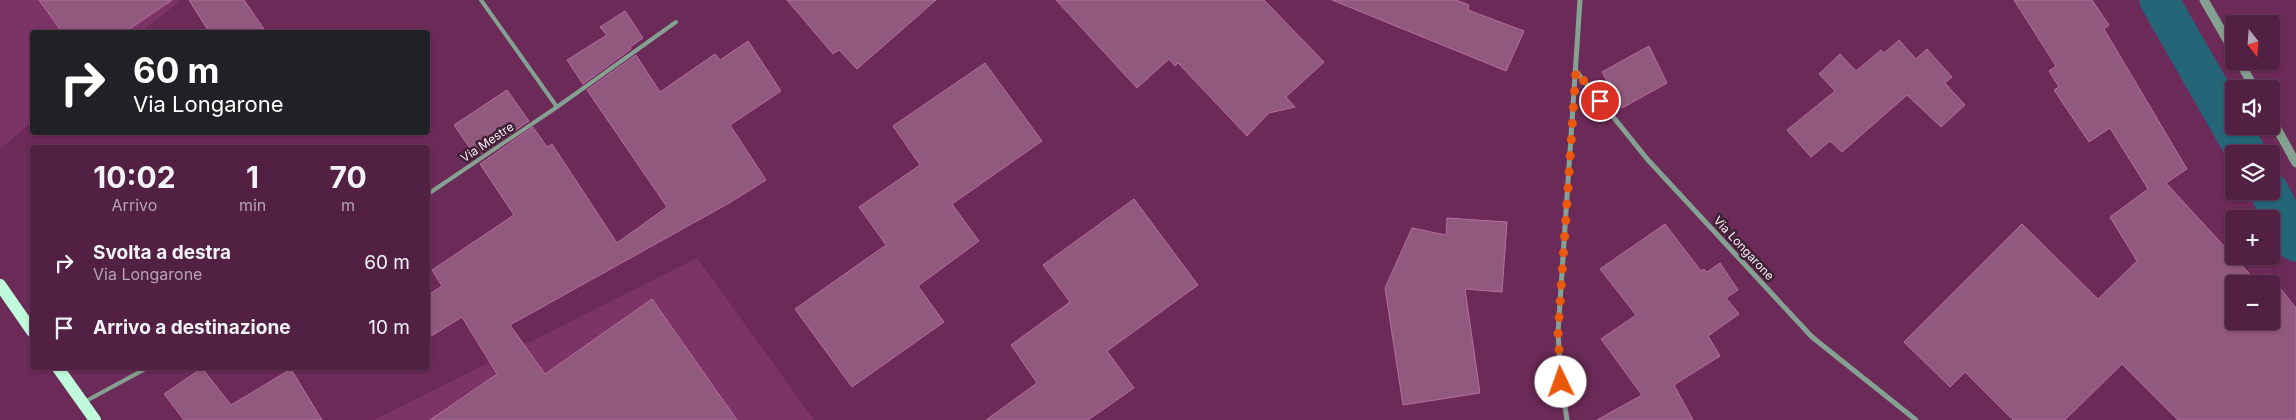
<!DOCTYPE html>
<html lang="it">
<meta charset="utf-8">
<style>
body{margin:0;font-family:Inter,sans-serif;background:#5b2d4d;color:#f1f3f6;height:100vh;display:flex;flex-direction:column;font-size:19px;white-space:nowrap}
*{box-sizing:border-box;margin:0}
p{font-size:16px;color:#b4a3b2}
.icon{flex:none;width:28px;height:28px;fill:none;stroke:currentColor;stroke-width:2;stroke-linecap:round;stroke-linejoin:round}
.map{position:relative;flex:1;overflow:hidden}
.side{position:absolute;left:30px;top:145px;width:400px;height:225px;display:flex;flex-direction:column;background:#512042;border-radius:5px;box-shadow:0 1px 4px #0004,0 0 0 1px #673e5b}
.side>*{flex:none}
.hud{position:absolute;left:30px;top:30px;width:400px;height:105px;border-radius:5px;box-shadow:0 1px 4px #0004,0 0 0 1px #673e5b;background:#202124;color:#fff;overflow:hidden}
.needle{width:32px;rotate:163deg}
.fabs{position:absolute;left:2225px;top:15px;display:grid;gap:10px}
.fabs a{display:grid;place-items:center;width:55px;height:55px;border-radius:5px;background:#512042;box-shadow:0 1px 4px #0004,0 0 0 1px #673e5b;font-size:25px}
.pin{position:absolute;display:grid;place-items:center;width:42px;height:42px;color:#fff;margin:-21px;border:2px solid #fff;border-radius:50%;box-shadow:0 1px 5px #0007}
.me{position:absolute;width:55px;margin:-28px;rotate:357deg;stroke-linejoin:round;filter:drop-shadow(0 0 4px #0008)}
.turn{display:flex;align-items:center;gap:18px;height:105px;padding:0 20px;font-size:22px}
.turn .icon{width:65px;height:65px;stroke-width:2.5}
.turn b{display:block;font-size:35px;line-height:42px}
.eta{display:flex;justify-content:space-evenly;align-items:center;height:85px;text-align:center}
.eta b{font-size:30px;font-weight:700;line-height:35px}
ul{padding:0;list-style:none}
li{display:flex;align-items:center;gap:15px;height:65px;padding:0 20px}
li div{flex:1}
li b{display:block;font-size:19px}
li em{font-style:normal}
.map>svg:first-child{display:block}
.built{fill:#7c3466}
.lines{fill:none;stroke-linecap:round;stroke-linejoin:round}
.canal{stroke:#256578;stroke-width:39}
.building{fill:#90597d;stroke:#b76e9e;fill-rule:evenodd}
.service{stroke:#85a191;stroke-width:4}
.minor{stroke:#85a191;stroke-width:5}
.tertiary{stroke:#85a191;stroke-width:9}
.primary{stroke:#bffbdb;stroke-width:12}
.route{stroke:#ea580c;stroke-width:9;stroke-dasharray:0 16.2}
.labels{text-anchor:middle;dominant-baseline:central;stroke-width:5;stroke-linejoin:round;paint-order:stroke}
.street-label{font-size:12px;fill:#fcebf5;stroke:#3f2135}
</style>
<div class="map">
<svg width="2296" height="420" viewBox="0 0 2296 420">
<rect width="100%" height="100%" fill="#6c2a58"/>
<!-- built -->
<path class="built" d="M0 0H179L180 1 141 32H32V122L0 149Z
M697 258 814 420H374Z"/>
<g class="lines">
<!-- canal -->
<path class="canal" d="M2159 0 2247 154
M2269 191 2296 242"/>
</g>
<!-- building -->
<path class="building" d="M39 0H172L125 32H62Z
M189 0H244L266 32H209Z
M787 0H936L857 69 839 50 833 54Z
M1056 0H1264L1324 62 1286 97 1295 107 1269 113 1247 136 1178 63 1175 66 1169 59 1137 88Z
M1332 0H1456L1469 5 1468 10 1524 31 1506 71Z
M2014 0H2092L2109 25 2104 29 2187 169 2166 183 2258 283 2269 274 2296 308V420H2178L2122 364 2065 420H2013L1965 372 1950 387 1904 342 2022 224 2098 299 2137 261 2110 217 2148 189 2110 128 2089 142 2054 90 2059 87 2049 71 2056 66ZM2234 284H2271V321H2234Z
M625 11 643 38 630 47 631 49 583 84 567 60 607 35 600 27Z
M1899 40 1916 59 1927 49 1952 77 1945 83 1965 105 1941 127 1907 95 1842 152 1830 141 1811 157 1787 130 1835 91 1819 74 1840 54 1856 71 1881 50 1884 53Z
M748 41 781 91 730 125 766 180 731 202 510 325 545 374 652 299 737 420H430L497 374 462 317 428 338V295L442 286 432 270 514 215 480 164 533 127 547 147 552 144 617 243 667 207 587 90 636 55 660 92 715 54 720 60Z
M1649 46 1667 83 1622 108 1602 72Z
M985 63 1042 141 952 204 979 241 918 286 944 322 852 387 795 309 886 245 859 207 920 165 893 126Z
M507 90 529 121 476 157 454 125Z
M1134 199 1198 285 1107 351 1134 388 1088 420H986L1037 383 1011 345 1070 302 1043 265Z
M1447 218 1507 222 1502 292 1465 289 1480 393 1403 405 1385 288 1412 228 1446 235Z
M1665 224 1701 271 1704 269 1707 272 1720 263 1738 290 1726 298 1739 314 1708 336 1720 356 1674 385 1693 420H1597L1642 395 1601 339 1636 315 1600 269Z
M202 368 231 405 291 369 322 420H184L164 394Z"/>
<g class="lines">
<!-- service -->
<path class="service" d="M481 0 557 107
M428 194 557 107 676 22
M86 401 147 368"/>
<!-- minor -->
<path class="minor" d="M1576 71 1648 160 1812 337 1916 420
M1567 420 1561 382 1558 333 1580 0"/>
<!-- tertiary -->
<path class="tertiary" d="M2204 0 2234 52
M2239 61 2255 89
M2271 118 2296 163"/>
<!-- primary -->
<path class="primary" d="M0 285 32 331
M58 368 95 420"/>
</g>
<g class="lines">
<!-- route -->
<path class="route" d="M1561 382 1558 333 1576 71 1600 101"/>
</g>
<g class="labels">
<!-- street labels -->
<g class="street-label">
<text transform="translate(487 142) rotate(-34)">Via Mestre</text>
<text transform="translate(1744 248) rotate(47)">Via Longarone</text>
</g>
</g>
</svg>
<div class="fabs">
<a><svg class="needle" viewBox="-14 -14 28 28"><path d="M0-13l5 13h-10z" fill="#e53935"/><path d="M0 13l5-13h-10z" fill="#b4a3b2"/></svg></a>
<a><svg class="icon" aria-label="sound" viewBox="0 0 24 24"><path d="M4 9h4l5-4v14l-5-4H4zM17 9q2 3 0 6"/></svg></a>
<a><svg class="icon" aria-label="layers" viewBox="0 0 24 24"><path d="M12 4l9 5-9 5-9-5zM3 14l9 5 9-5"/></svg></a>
<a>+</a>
<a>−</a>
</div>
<div class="pin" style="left:1600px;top:101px;background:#d93025"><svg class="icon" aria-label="arrive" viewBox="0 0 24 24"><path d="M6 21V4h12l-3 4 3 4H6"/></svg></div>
<svg class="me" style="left:1561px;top:382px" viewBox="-20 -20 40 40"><circle r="19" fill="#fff"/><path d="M0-13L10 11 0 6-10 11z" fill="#ea580c"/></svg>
<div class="hud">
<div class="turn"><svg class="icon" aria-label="right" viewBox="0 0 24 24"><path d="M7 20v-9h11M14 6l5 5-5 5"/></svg><div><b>60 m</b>Via Longarone</div></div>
</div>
<section class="side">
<div class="eta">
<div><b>10:02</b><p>Arrivo</p></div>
<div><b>1</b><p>min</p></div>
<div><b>70</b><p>m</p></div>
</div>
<ul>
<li><svg class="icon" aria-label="right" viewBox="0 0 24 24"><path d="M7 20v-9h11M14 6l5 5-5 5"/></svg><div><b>Svolta a destra</b><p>Via Longarone</p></div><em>60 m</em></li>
<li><svg class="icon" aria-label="arrive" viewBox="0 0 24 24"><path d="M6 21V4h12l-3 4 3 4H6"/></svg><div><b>Arrivo a destinazione</b></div><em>10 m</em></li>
</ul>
</section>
</div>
